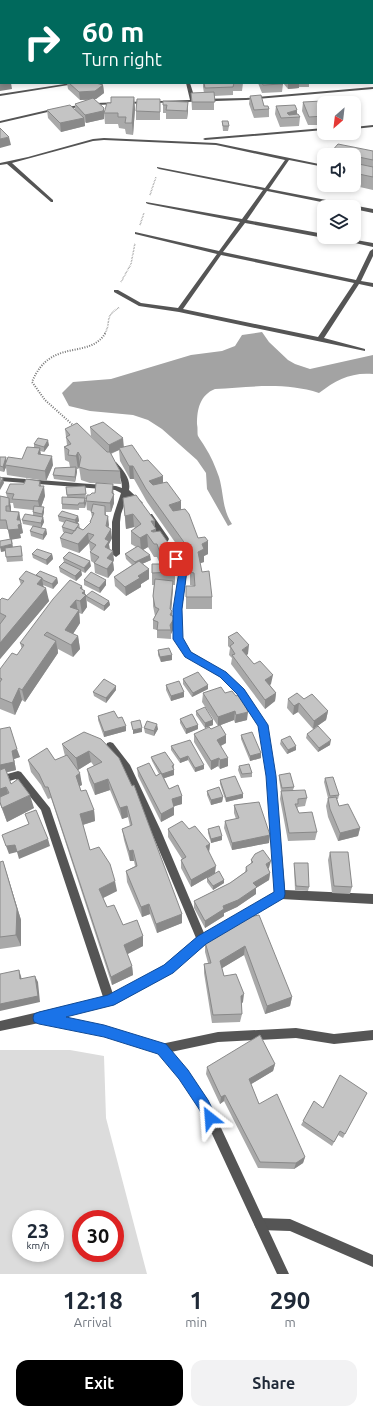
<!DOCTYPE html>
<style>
body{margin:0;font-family:Ubuntu,sans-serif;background:#f2f2f3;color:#1f2937;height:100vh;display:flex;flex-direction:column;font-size:15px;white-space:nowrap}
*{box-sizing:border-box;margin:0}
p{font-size:13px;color:#747a83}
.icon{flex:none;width:22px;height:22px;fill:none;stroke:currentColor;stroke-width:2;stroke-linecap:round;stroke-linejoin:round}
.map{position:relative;height:1274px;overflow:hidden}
.side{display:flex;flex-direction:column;background:#fff;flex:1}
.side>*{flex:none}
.banner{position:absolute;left:0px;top:0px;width:373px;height:84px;box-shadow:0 2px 6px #0003;background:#00695c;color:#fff;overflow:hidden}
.needle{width:26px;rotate:208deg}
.fabs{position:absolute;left:317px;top:96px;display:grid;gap:8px}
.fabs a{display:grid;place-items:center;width:44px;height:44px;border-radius:8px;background:#fff;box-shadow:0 2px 6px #0003;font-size:20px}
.speed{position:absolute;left:12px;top:1210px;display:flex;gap:8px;font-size:20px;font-weight:700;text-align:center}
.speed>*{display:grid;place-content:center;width:52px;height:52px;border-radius:50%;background:#fff;box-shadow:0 2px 6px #0003;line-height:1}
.speed small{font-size:10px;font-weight:400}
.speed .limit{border:6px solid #d22;background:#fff;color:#111}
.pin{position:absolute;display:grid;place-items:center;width:34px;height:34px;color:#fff;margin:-17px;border-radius:8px;box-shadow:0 2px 6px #0006}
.me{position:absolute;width:44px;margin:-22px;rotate:332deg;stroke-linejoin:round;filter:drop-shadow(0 0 3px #0008)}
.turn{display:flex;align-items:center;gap:14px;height:84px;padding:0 16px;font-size:18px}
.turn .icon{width:52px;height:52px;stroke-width:2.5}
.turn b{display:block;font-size:28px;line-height:34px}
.eta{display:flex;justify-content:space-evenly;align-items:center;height:68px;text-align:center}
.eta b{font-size:24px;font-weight:700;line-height:28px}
.button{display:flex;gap:8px;margin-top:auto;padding:8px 16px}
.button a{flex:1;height:46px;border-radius:12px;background:#000;color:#fff;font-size:16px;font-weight:700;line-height:46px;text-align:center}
.button a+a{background:#f2f2f3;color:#1f2937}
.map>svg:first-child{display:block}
.green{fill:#dcdcdc;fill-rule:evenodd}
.water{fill:#a3a3a3}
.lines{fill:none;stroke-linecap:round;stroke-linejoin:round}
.path-far1{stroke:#777;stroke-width:1.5;stroke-dasharray:0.5 1;stroke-linecap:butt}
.path{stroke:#777;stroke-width:2;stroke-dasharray:1 1.5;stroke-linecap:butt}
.lane{fill:#555;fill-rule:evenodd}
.street{fill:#555;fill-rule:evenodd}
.wall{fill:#a9a9a9}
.shaded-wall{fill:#898989}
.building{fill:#c4c4c4;stroke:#898989}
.route{fill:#1a73e8;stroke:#114b97}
</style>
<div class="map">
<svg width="373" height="1274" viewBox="0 0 373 1274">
<rect width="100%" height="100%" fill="#fff"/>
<!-- green -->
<path class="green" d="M0 1050H70L104 1056 106 1118 147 1274H0ZM21 1219H55V1253H21ZM81 1219H115V1253H81Z"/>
<!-- water -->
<path class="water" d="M262 332 269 342 288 360 295 364 310 369 373 355V374C351 372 336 380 319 393 285 382 250 387 215 389 200 395 197 409 197 424 198 428 197 433 198 436 200 440 203 443 205 447 211 456 215 466 219 477 224 494 222 509 232 524L228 526 207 489 206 473 197 460 162 429 148 420 133 415 90 411 69 406 62 393 73 382 111 379 191 355 222 351 235 346 242 335Z"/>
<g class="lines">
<!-- path-far1 -->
<path class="path-far1" d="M339 0 341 1
M370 0 373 1
M150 195 156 177
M140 225 144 213
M121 282 131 264 135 243
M105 333C112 321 103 317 120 307"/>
<!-- path -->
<path class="path" d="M74 426 45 400 32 382C51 336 90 361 106 332"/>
<!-- lane -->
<path class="lane" d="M260 1218 290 1219 373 1255V1267L290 1231 260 1230 256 1228 254 1224 256 1220Z"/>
<!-- street -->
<path class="street" d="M191 0H196L197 1H192Z
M0 45H1V47H0Z
M71 83H81L0 96V94Z
M186 83H190L195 99 246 98 373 87V89L246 100 94 105 52 111 0 123V121L52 109 94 103 190 100Z
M373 125V127L354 129V127Z
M324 128V130L205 140 203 139 205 138Z
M104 138 216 143 324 165V167L289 160 269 189 373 209V213L354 209V207H346L267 191 247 220 324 234V237H326L324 238 245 223 223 252 356 280 370 251 373 249V256L361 281 373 283V287L359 284 324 338 365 349V351L179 312 139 306 114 292V290H118L141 303 178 308 217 254 135 234V232L219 251 240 222 148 204 146 203V202L242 219 263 190 159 169 157 168V167L265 188 285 160 216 145 104 140 93 141 12 163 53 200V202H51L7 164 0 165V163L28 157 93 139ZM221 255 354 283 318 337 183 309Z
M328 237H339L373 243V247Z
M112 462H116C124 471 131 479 129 490L143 503 139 505 127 497 121 514 120 522V554L116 557 112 554V522L114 514 121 493 115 490 0 481V477L116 486 122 488C122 477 117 472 111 464Z
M146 514H152L168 537 169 539 168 541H162L146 518 145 516Z
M170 546 173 547 187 571 182 609V639L191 652 226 673 244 689 267 725 275 776 285 890 373 894V904L281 899 206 944 172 973 114 1005 62 1017 104 1026 161 1044 218 1032 296 1028 334 1034 373 1030V1040L334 1044 296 1038 218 1042 171 1052 188 1071 208 1100 289 1274H277L200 1108 180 1079 158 1053 104 1036 39 1023 0 1031V1021L103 997 41 810 16 779 0 784V776L18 771 21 772 50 808 113 994 164 965 196 938 151 831 124 771 107 749 106 746 107 743 110 742 113 743 130 765 161 831 204 933 275 892 267 776 259 726 238 693 220 677 185 656 174 639V609L179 571 166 549Z"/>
</g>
<!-- wall -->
<path class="wall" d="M46 0H69V1H47Z
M76 0H115L118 1H76Z
M0 19H1V31H0Z
M67 83H102V84L103 85 104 93 96 99H94L104 108V119L86 123 85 122V126L61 132 48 118 47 110 75 109V104L87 100H80L68 89Z
M203 83H243L242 91H233V95L214 96V110H192L191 93H204L203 87Z
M258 83H282L283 84 282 92 262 93Z
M283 83H309V87H299V88L288 89Z
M250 96 264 106 269 109V117L254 118 249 104Z
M134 97 135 109 133 135 126 134 125 129 119 128 118 124H105L104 113 111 103Z
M160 99V120H136V111Z
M163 101 188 110 187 119H166V113H163Z
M303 102 324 104V125H308L302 111Z
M276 106 297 114 300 117 299 126 280 127 275 114Z
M222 121 229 126 228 131H223Z
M373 151V190L351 185H354V155H331V152Z
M90 427 124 447 143 461 163 483 181 510 198 538 208 541V554L204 556V562L200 563 202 572 212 597V609H186V586H194L190 585V570L186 558 147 502 134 479H130L120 461 119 450 111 454 120 471 121 484 98 483 114 494V503L111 512H106V516H108V527L112 538 109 544V549L114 560 113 562 114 570 108 578 95 573 94 563 91 561 90 552 91 551 90 550 89 543 79 553 62 547 60 538 64 532H63L62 527 65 523 59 521 58 516H78L79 521 77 523 79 524 80 528 83 530 90 523V522L92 518 91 511 87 510 86 501 90 495 95 493 96 483H90L81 480 79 467 80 465 78 469H77V472L75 482 54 479 53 475 70 467 69 462 65 460 64 447 67 445 65 429 107 452 91 436Z
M34 444 49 445 44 452 40 451 41 454 53 465 46 481 7 475 6 467 4 472 0 471V457L7 461 22 459 34 447Z
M41 486 45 496 41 507H44V512L43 517 44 522 41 528 46 529 47 534 43 540 31 536 30 531 33 526 23 524 22 520 33 515V510L14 508 13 503H10L11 511 19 512 23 533 20 534 21 538 12 539 13 547 22 551 23 561 7 562 5 551 1 552 10 539 8 529H0V496L7 497 6 493Z
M85 486 86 499H85L86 503 85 508H79V510L62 509V504L67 497 66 487Z
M123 498 155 527 156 532 177 575 175 576V585H173L171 610 172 611V615L175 626 171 634V639L157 638V630L153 629V620L155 616 153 606V596L154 585H152V573L160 564 157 557H154L148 547 143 550 151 560 142 564 149 569V579L141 584V587L126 596 115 586 114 577 132 565 126 559 125 554 136 547 131 544V531L135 528 134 527 126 529Z
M32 554H52L53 559 47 565 33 558Z
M63 558 91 566 85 573 81 571 82 575 76 581 60 572 59 567 64 562Z
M36 575 57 578 58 583 53 589 43 585 49 601 0 659V600H8L21 585 19 579Z
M84 580H106V585L100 593 84 585Z
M83 590 86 595 87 607 82 614 79 613 80 623 73 634 78 636 80 649 73 657 58 649V653L25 702 22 700 15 715 0 709V669L17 655 22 649 20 643Z
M86 596 109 601 110 605 104 611 87 601Z
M228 637 248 654 246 655 271 684 270 685 276 693 275 701 265 709 231 664 232 658 229 655 230 648 228 646Z
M158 650 172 655V660L161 662 158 655Z
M183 679 208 685V689L192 697 183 684Z
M166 685 184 697 171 701 166 690Z
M116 690 106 703 94 696 93 692Z
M203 693H225L247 720 235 723 234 720 218 726 202 702Z
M288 699H304L328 711 326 720 313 729 298 712 293 715 287 708Z
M196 711 213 720V725L205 728 196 715Z
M98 716 118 718 126 731 104 737 98 720Z
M180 719 198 725V729L186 734 180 723Z
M144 728 158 729 154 736 145 733Z
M0 729 20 757 14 759 16 770 7 772 11 784 34 808 7 822 0 804Z
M211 729 226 743 221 746 228 766 220 769 218 766 211 770 194 742V734Z
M307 734 330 745 318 752 306 738Z
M241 735 261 753V758L250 761 241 739Z
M101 739 182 914V923L157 933 150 914 142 917 127 882 126 871 135 866 134 861H130L124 840 122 829 130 826 128 817 122 819 110 790 95 795 89 780 87 769 94 766 91 762 78 770 82 785 79 786 81 791 94 810 95 821 83 825 90 850 117 891 103 898 107 907 123 925 143 936V946L127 954 132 966 133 975 112 985 51 798 48 799 41 785 31 772 28 760H55L65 756 62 744Z
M281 740 296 750 287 754 280 744Z
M171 746 204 765V769L195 772 188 760 180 763 171 750Z
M151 757 174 765V775L164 778 169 789 182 796V804L173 806 174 815 161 822 138 776 137 768 156 776 159 774 152 761Z
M239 766 252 773V777L241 778 238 770Z
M279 775 294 787 293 790 307 798 305 806 298 807 297 809 299 813 317 832 315 840 288 841 280 799 281 791 279 779Z
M325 778 339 795 338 799H337L339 806 360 828 358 836 338 841 328 817 326 806 328 798 324 782Z
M220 780 243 794V798L226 802 220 784Z
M207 791 223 797 222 802 211 805 207 795Z
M234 805 269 843 232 850 224 828 225 821 236 819 234 813Z
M168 829H189L210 844 209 852 215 873 224 880V883L213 890 207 882V878L210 876 191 887 181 868V860L182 859 168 837Z
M208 829 222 836V840L211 843 208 833Z
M330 852 352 887 350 894 332 893 328 860Z
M251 860 269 868 268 869 270 873 269 880 256 888V894L237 907 224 913V916L205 928 194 908V901L230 883 245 872 246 867 251 864Z
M0 862 7 874 21 920V946L0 949Z
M294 863 309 887 308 891 295 890 294 867Z
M239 919 292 997 290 1006 265 1014 244 955 222 968 224 976 243 1002 241 1004 242 1014 240 1022 212 1023 204 973V964L208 963 205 952V942Z
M275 1064 273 1071 251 1084 259 1104 305 1157 303 1163 294 1169 258 1168 224 1101 220 1104 206 1074 207 1067Z
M314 1101 345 1134 343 1138 338 1135 332 1146 301 1125Z"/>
<!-- shaded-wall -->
<path class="shaded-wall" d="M61 0H69V1H61Z
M0 3H1V10L0 11Z
M372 73H373V81H372Z
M0 82H1V83H11L12 89 0 91Z
M95 83H102V86L103 85 104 93 96 99 80 100 79 92Z
M288 83H299V88L288 89Z
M134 97 135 109 133 135 132 123Z
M188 102V110L187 119V111Z
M104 108V119L86 123 85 115Z
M297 110V117L287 118V113Z
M84 118 85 126 61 132 60 123Z
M9 137 11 145 0 148V139Z
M123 438 124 448H119V450L109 454V445Z
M48 440 49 445 44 452V447Z
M40 448 41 457 38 454Z
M78 452 80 465 78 469 76 456Z
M52 456 53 465 46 481 45 471Z
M6 457 7 462 5 465 6 467 4 472 3 467Z
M129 466H133L134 479H130Z
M76 467 77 472 75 482V477Z
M163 476V489L149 494V481Z
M3 478 4 483 0 490V484Z
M40 481 42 491 44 486 45 496 40 510 38 501Z
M113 484 114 503 111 512 110 503Z
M9 498 11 507V516L9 506Z
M85 498 86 503 85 508 84 503Z
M181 501V514L170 518 169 505Z
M44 507V512L42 519V514Z
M19 512 23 533 20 534 21 538 10 540 8 530 17 520Z
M133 514 134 527 126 529 125 516Z
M78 516 79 521 76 525 75 520Z
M108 516 109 525 107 536 106 526Z
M43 517 44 522 41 528V523Z
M151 521H155V529H156L157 542 153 543Z
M46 529 47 534 43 540V535Z
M111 529 112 538 109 544 110 550 105 547V539Z
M88 533 89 541V543L79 553 78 544Z
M147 534 148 547 141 551 140 538Z
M208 541V554L204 556V562L198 564V552L202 544Z
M12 544 13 549 1 552 0 547Z
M113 551 114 560 113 562 114 570 108 578 107 569V558Z
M52 554 53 559 47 565 46 560Z
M150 555 151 560 135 567V562Z
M90 561 91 566 85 573 84 568Z
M177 562V575L175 576V585V564Z
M149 569V579L141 584V587L126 596 125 587 138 576Z
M81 570 82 575 76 581 75 576Z
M42 578 44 590 46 588 49 601 0 659V643L37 584Z
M57 578 58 583 53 589 52 584Z
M106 580V585L100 593 99 588Z
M173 581V590L171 613 172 611V620L171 624 170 609Z
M82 586 83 592 85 591V595H86L87 607 82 614 80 601V588Z
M76 600 78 612 79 610 80 623 67 643 65 630 70 607Z
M109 601 110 605 104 611V606Z
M175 617V626L171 634 170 625Z
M78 636 80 649 73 657 71 645Z
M56 641 58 653 25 702 22 690Z
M249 645 248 654 241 659 242 650Z
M172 655V660L161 662 160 657Z
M273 675 271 684 264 689 265 680Z
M208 685V689L192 697 193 693Z
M116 686V690L106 703V698Z
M19 688 22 700 15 715 12 703Z
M184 692V697L171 701V696Z
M276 693 275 701 265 709V700Z
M299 703 298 712 293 715 294 706Z
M235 711 234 720 218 726V717Z
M328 711 326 720 313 729 314 721Z
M248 712 247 720 235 723 236 715Z
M213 720V725L205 728V723Z
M157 724 158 729 154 736V731Z
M198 725V729L186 734V729Z
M126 726V731L104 737V732Z
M142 728V732L133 734V730Z
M226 735V743L216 748 217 740Z
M331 740 330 745 318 752 319 748Z
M296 746V750L287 754 288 750Z
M17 749 20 757 14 759 16 770 0 774V765L12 751Z
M89 751 91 762 78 770 76 758Z
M261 753V758L250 761V756Z
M188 756V760L180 763V759Z
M219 758 218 766 211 770V761Z
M228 758V766L220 769V760Z
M204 765V769L195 772V768Z
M174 770V775L162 779V774Z
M80 773 82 785 78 787 76 776Z
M108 779 110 790 95 795 94 784Z
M6 787 10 800 0 802V789Z
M243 794V798L226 802V798Z
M30 795 34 808 7 822 2 808Z
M182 796V804L172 807V799Z
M223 797 222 802 211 805V800Z
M127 806 128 817 122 819 120 808Z
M174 807V815L161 822V814Z
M94 810 95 821 82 825 80 814Z
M360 828 358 836 338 841 340 833Z
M270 835 269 843 232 850V843Z
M222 836V840L211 843V839Z
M48 839 50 846 19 859 17 852 9 854 6 846Z
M210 844 209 852 206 854V846Z
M133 850 134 861H130L129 851Z
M3 861 7 874 21 920V946L16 935Z
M271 861 269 868 264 871 266 864Z
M216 866 215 873 191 887V880Z
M270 873 269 880 256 888V894L237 907 224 913V916L205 928V921L253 883Z
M224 880V883L213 890V886Z
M115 881 117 891 101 899 99 889Z
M149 904 150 914 142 917 141 907Z
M182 914V923L157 933 156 924Z
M143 936V946L126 955 124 945Z
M245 946 244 955 219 970 220 961Z
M132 966 133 975 112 985 111 977Z
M19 970 21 976 23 986 20 979Z
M35 976 38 982 40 1002 0 1011V1004Z
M244 994 243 1002 240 1005 241 996Z
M292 997 290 1006 265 1014 267 1006Z
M275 1064 273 1071 248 1086 249 1079Z
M225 1095 224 1101 220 1104 221 1097Z
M305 1157 303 1163 294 1169 296 1163Z"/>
<!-- building -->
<path class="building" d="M0 0H8L9 1H1V3H0Z
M81 0H90L88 1Z
M96 0H115L118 1H94Z
M231 0H237L238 1H232Z
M372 64 373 65V73H372Z
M0 76H1V82H0Z
M69 83H96L103 85 95 91 79 92Z
M204 83H234L233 87 205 88Z
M262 83H282L283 84 263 85Z
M214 92 215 102H192L191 93Z
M261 95 264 106H268L269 109 254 110 250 96Z
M111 97H134L132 123H125L126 117H118V113H104L107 103H111Z
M93 98 104 108 103 111 85 115 75 104Z
M137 99H160V112L136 111Z
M163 101 188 102 187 111 166 110 167 105H163Z
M322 101 324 104V116L309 117 303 102Z
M70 105 84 118 60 123 47 110Z
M295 105 297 110 287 113 289 115 298 114 300 117 281 118 276 106Z
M222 121H228L229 126H223Z
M0 128 9 137 0 139Z
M338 144 373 151V160L354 156V155H347L331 152Z
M354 163 373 167V177L354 173Z
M103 422 123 438 109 445 90 427Z
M77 423 107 452H110L120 471 89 470 79 467 81 457 78 452 76 456 68 455 69 450 64 447 71 444 66 437 70 435 65 429Z
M38 438 48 440 44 447 34 444Z
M132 445 143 461 148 460 163 476 149 481 153 485 167 482 181 501 169 505 173 511 185 509 189 514 198 538 205 537 208 541 202 544 204 549 198 552 202 572 209 571 212 597H186V586H195L194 573 190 572V558L186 545 146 489 133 466H129L119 448Z
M27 447 40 448 38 454 52 456 45 471 5 465 8 457 22 459Z
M0 457H6L3 467 0 466Z
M76 467 75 477 53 475 55 468Z
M0 477 3 478 0 484Z
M26 479 40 481 39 486H44L38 501 12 499 14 494 6 493 10 484H24Z
M96 483 113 484 112 493 114 494 110 503 86 501 87 495H90L92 493H95Z
M85 486 86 494 67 495 66 487Z
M136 495 155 521H151L156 529 151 531 153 532 160 531 173 550 177 562 175 564 174 572 152 573V564H162L164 553H160L157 544H154L147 534 140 538 131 531 141 524 133 514 125 516 123 498Z
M0 496 9 498V506H6V511L19 512 17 520H20L21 524 18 525 19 529 8 530 6 520H0Z
M62 497 85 498 84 503H79L78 505 62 504Z
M93 504 105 506V515L108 516 106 526 111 529 105 539 109 541 105 547 113 551 107 558 113 561 107 569 94 563 99 557 90 552 96 545 89 541 94 535 88 533 78 544 60 538 65 532 72 534 77 527 83 530 91 522H90L94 513 91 512Z
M34 506 44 507 42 514 33 512Z
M62 511 78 516 75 520 58 516Z
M25 514 43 517 41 523 22 520Z
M66 520 79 524 75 531 62 527Z
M33 526 46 529 43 535 30 531Z
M11 539 12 544 0 547V541Z
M21 546 22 556 6 557 5 548Z
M138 546 150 555 135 562 125 554Z
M37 549 52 554 46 560 32 554Z
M69 552 90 561 84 568 63 558Z
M139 561 149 569 138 576 140 578 125 587 114 577Z
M64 562 81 570 75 576 59 567Z
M26 571 42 578 37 584 46 588 0 643V624L6 616 0 613V600L2 598 8 600 24 581 19 579Z
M40 571 57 578 52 584 43 580 42 578 36 575Z
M91 572 106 580 99 588 84 580Z
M155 579 173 581 170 609 172 611 170 615 175 617 170 625 171 630H157L158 622 153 620 159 609 155 607 153 596Z
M70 580 82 586 80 588 85 591 82 593 86 595 80 601 76 600 70 607 79 610 65 630 78 636 71 645 47 632 44 635 56 641 22 690 19 688 12 703 0 698V682L2 679 0 678V669L12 653 17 655 24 645 20 643 53 599Z
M92 591 109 601 104 606 86 596Z
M237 632 249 645 242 650 254 664 260 661 273 675 265 680 276 693 265 700 232 655 235 654 230 646 234 643 228 637Z
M169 648 172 655 160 657 158 650Z
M198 672 208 685 193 693 183 679Z
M104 679 116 686 106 698 93 692Z
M179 681 184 692 171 696 166 685Z
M221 687 225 693 232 691 236 696 241 694 248 712 236 715 235 711 218 717 203 693Z
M297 693 304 699 312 694 328 711 314 721 299 703 294 706 288 699Z
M205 707 213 720 205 723 196 711Z
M114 711 118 718 122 717 126 726 104 732 98 716Z
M192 714 198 725 186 729 180 719Z
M140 720 142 728 133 730 131 722Z
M147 721 157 724 154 731 144 728Z
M220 725 226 735 217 740 228 758 220 760 219 758 211 761 194 734 209 727 211 729Z
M318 726 331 740 319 748 307 734Z
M10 727 17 749 12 751 14 762 0 765V729Z
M84 732 101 739 119 758 132 786 134 785 182 914 156 924 149 904 141 907 126 871 137 866 133 850 129 851 122 829 132 825 127 806 120 808 108 779 94 784 87 769 102 762 89 751 76 758 62 744Z
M252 732 261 753 250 756 241 735Z
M290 736 296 746 288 750 281 740Z
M190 740 204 765 195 768 188 756 180 759 171 746Z
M47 748 55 760 67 755 80 773 76 776 81 791 86 790 94 810 80 814 90 850 99 847 110 864 115 881 99 889 107 907 114 905 123 925 137 920 143 936 124 945 132 966 111 977 48 787H45L39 774 28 760Z
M165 752 174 765 172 766 174 770 162 774 151 757Z
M149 763 156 776 161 773 169 789 178 785 182 796 172 799 174 807 161 814 137 768Z
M249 764 252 773 242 774 239 766Z
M5 768 11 784 18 779 30 795 2 808 0 802V797L9 793 6 787 0 789V770Z
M290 773 294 787 282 788 279 775Z
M235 776 243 794 226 798 220 780Z
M333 777 339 795 330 796 325 778Z
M219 787 223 797 211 800 207 791Z
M305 790 307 798 298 799V804H295L299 813 312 812 317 832 289 833 281 791Z
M336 797 339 806 348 804 360 828 340 833 330 809 328 798Z
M259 802 270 835 232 843 225 821 239 818 234 805Z
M36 810 48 839 17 852 15 845 6 846 2 835 29 824 25 814Z
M182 821 189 829 195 826 210 844 206 846 216 866 191 880 181 860 186 857 168 829Z
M219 826 222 836 211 839 208 829Z
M263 850 271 861 266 864 270 873 253 883 257 887 238 900 223 906 224 909 205 921 194 901 230 883 247 871 246 867 253 862 251 860 255 854Z
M330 852H348L352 887 334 886Z
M3 861 17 909 16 935 0 937V862Z
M294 863H308L309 887 296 886Z
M219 871 224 880 213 886 207 878Z
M259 915 292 997 267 1006 245 946 220 961 224 976 236 974 244 994 241 996 242 1014 213 1015 204 964 211 963 205 942 239 919Z
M19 970 20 979 35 976 38 996 0 1004V974Z
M260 1035 275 1064 249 1079 259 1104 277 1094 305 1157 296 1163 260 1162 225 1095 221 1097 207 1067Z
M340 1075 367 1093 345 1134 340 1131 334 1142 303 1121 314 1101 323 1108Z"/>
<!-- route -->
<path class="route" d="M176 556 179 557 187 570 182 609 183 638 191 652 226 672 244 689 268 725 276 776 285 894 284 898 206 944 173 973 114 1005 66 1017 104 1025 166 1044 188 1070 208 1100 217 1118 215 1123 210 1124 206 1123 199 1109 179 1079 158 1054 104 1037 39 1024 34 1022 33 1018 34 1014 39 1012 108 995 164 965 198 936 274 892 266 776 258 726 237 694 220 677 185 657 173 639V609L179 571 172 559Z"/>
</svg>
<div class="fabs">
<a><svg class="needle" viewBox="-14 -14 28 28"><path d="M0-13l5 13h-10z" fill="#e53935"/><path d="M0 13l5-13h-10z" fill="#747a83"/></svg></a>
<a><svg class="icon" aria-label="sound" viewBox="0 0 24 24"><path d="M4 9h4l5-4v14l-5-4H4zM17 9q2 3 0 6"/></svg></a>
<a><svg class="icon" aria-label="layers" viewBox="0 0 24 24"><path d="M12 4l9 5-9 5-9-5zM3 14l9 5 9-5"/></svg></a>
</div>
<div class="speed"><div>23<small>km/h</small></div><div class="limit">30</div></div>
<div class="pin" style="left:176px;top:559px;background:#d93025"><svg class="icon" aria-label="arrive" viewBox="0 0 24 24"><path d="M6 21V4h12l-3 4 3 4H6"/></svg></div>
<svg class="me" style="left:210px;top:1118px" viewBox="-20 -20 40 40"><path d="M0-17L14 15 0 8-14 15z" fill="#1a73e8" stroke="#fff" stroke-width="4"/></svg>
<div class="banner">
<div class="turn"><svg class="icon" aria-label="right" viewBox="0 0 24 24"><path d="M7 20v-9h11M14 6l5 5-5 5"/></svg><div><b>60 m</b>Turn right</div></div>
</div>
</div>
<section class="side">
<div class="eta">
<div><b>12:18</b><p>Arrival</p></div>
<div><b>1</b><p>min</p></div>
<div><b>290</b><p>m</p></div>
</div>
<div class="button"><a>Exit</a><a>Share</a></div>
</section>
